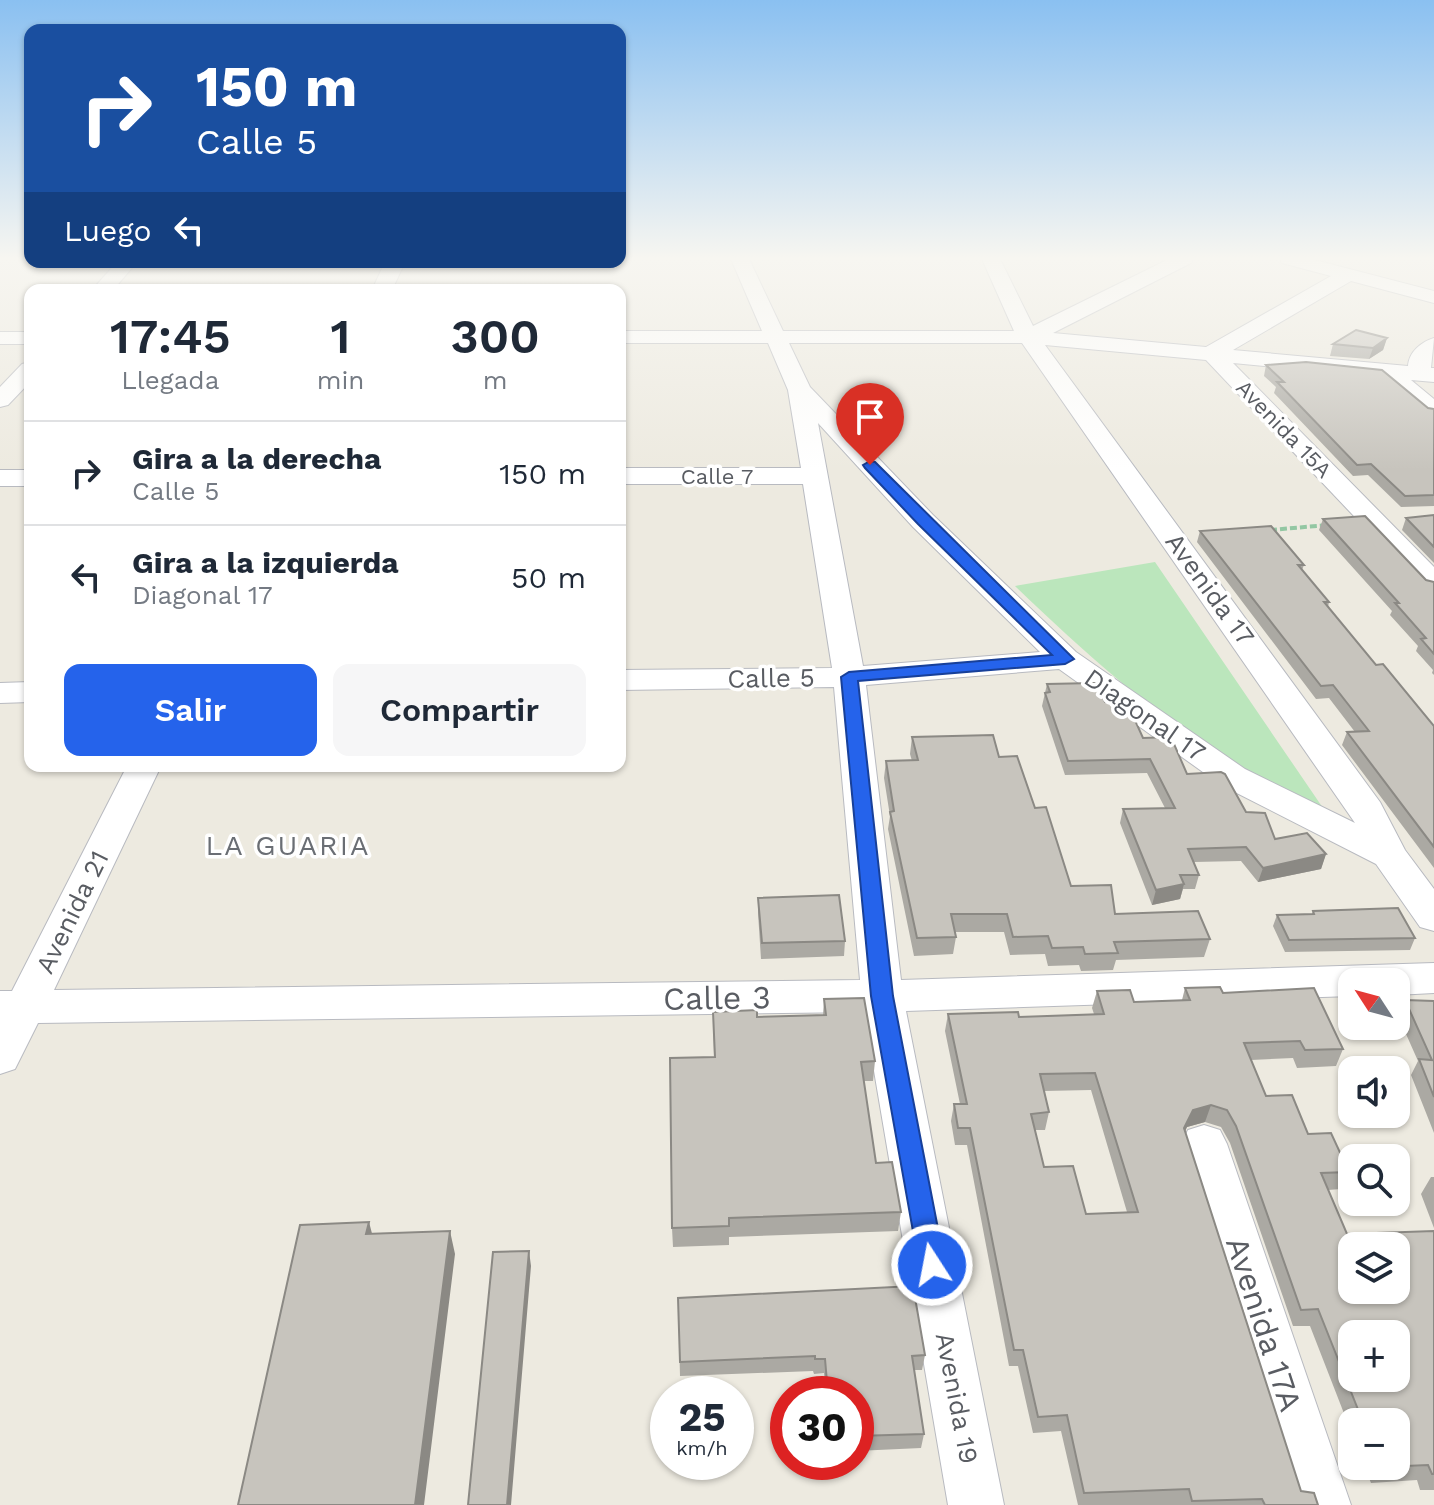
<!DOCTYPE html>
<html lang="es">
<meta charset="utf-8">
<style>
body{margin:0;font-family:"Work Sans",sans-serif;background:#f6f6f7;color:#1f2937;height:100vh;display:flex;flex-direction:column;font-size:30px;white-space:nowrap}
*{box-sizing:border-box;margin:0}
p{font-size:26px;color:#747a83}
.icon{flex:none;width:44px;height:44px;fill:none;stroke:currentColor;stroke-width:2;stroke-linecap:round;stroke-linejoin:round}
.map{position:relative;flex:1;overflow:hidden}
.panel{position:absolute;left:24px;top:284px;width:602px;height:488px;display:flex;flex-direction:column;background:#fff;border-radius:16px;box-shadow:0 2px 6px #0004}
.panel>*{flex:none}
.guide{position:absolute;left:24px;top:24px;width:602px;height:244px;border-radius:16px;box-shadow:0 2px 6px #0004;background:#1a4fa0;color:#fff;overflow:hidden}
.needle{width:52px;rotate:306deg}
.controls{position:absolute;left:1338px;top:968px;display:grid;gap:16px}
.controls a{display:grid;place-items:center;width:72px;height:72px;border-radius:16px;background:#fff;box-shadow:0 2px 6px #0004;font-size:40px}
.speed{position:absolute;left:650px;top:1376px;display:flex;gap:16px;font-size:40px;font-weight:700;text-align:center}
.speed>*{display:grid;place-content:center;width:104px;height:104px;border-radius:50%;background:#fff;box-shadow:0 2px 6px #0004;line-height:1}
.speed small{font-size:20px;font-weight:400}
.speed .limit{border:12px solid #d22;background:#fff;color:#111}
.pin{position:absolute;display:grid;place-items:center;width:68px;height:68px;color:#fff;margin:-82px -34px;border-radius:50% 50% 50% 0;rotate:-45deg;box-shadow:0 0 8px #0007}
.pin .icon{rotate:45deg}
.me{position:absolute;width:88px;margin:-44px;rotate:349deg;stroke-linejoin:round;filter:drop-shadow(0 0 6px #0008)}
.turn{display:flex;align-items:center;gap:28px;height:168px;padding:0 40px;font-size:36px}
.turn .icon{width:104px;height:104px;stroke-width:2.5}
.turn b{display:block;font-size:56px;line-height:68px}
.then{display:flex;align-items:center;height:76px;padding:0 40px;background:#0003;gap:16px;font-size:30px}
.eta{display:flex;justify-content:space-evenly;align-items:center;height:136px;text-align:center}
.eta b{font-size:48px;font-weight:600;line-height:56px}
.cta{display:flex;gap:16px;margin-top:auto;padding:16px 40px}
.cta a{flex:1;height:92px;border-radius:16px;background:#2563eb;color:#fff;font-size:32px;font-weight:600;line-height:92px;text-align:center}
.cta a+a{background:#f6f6f7;color:#1f2937}
ul{padding:0;list-style:none}
li{display:flex;align-items:center;gap:24px;height:104px;padding:0 40px;border-top:2px solid #e0e1e3}
li div{flex:1}
li b{display:block;font-size:30px}
li em{font-style:normal}
.map>svg:first-child{display:block}
.green{fill:#bbe6bc}
.lines{fill:none;stroke-linecap:round;stroke-linejoin:round}
.minor-casing{stroke:#b8bac0;stroke-width:2}
.path{stroke:#93c7a3;stroke-width:4;stroke-dasharray:7 3;stroke-linecap:butt}
.minor{fill:#fff;fill-rule:evenodd}
.wall{fill:#aba9a3;fill-rule:evenodd}
.shaded-wall{fill:#8b8984}
.building{fill:#c7c4bd;stroke:#8b8984;stroke-width:2;fill-rule:evenodd}
.route{fill:#2563eb;stroke:#184099;stroke-width:2}
.labels{text-anchor:middle;dominant-baseline:central;stroke-width:7;stroke-linejoin:round;paint-order:stroke}
.far-street-label{font-size:22px;fill:#595c62;stroke:#fff}
.street-label{font-size:26px;fill:#595c62;stroke:#fff}
.neighbourhood-label{font-size:28px;letter-spacing:2px;fill:#6a6e74;stroke:#fff}
.near-street-label{font-size:32px;fill:#595c62;stroke:#fff}
</style>
<div class="map">
<svg width="1434" height="1505" viewBox="0 0 1434 1505">
<rect width="100%" height="100%" fill="#edeae0"/>
<!-- green -->
<path class="green" d="M1155 562 1323 808C1297 795 1270 784 1245 770 1159 720 1086 654 1015 586Z"/>
<g class="lines">
<defs>
<path id="minor" d="M731 259H749L783 331H1014L982 259H1000L1033 326 1169 259H1193L1191 263 1053 333 1206 347 1331 276 1282 263 1280 259H1311L1434 291V303L1351 281 1233 350 1408 366C1409 352 1421 342 1434 338L1431 368H1434V382L1411 380 1434 399V418L1426 416 1380 377 1233 363 1434 567V593L1424 590 1206 360 1045 345 1380 802 1405 850 1434 889V931L1420 927 1376 864 1221 785 1059 669 866 685 901 980 1434 963V993L1396 995V982H1352V996L906 1011 1004 1505H948L864 1012 38 1023 15 1069 0 1074V991H12L127 766H161L54 990 860 980 834 687 620 690V670L832 668 803 484H620V468H801L788 390 768 343H620V331H762ZM789 343H1022L1355 823 1245 769 1076 652 933 515 810 387ZM818 423 913 527 1040 652 863 666Z
M117 262H137L113 290H92Z
M385 262H405L392 290H372Z
M0 332H30V344H0Z
M30 362V382L8 405 0 407V387L22 364Z
M0 470H30V486H0Z
M30 682V702L0 703V683Z
M1204 1125 1220 1130 1227 1144 1351 1505H1295L1181 1144 1188 1130Z"/>
</defs>
<!-- minor casing -->
<use href="#minor" class="minor-casing"/>
<!-- path -->
<path class="path" d="M1270 530 1328 525"/>
<!-- minor -->
<use href="#minor" class="minor"/>
</g>
<!-- wall -->
<path class="wall" d="M1387 338 1383 350 1369 359 1330 356 1333 344Z
M1266 365 1434 409V506L1401 507 1368 475 1353 476 1274 393 1276 387 1264 376Z
M1434 515V563L1402 530 1406 518Z
M1323 519 1426 580 1434 582V675L1432 673 1433 670 1416 651 1418 646 1390 615 1392 611 1319 530Z
M1200 531 1304 565 1302 570 1329 602 1328 607 1376 665 1434 726V868L1342 745 1347 732H1355L1329 698 1316 699 1197 542Z
M1047 684 1105 702 1143 738 1187 774 1246 812 1275 839 1326 854 1321 869 1258 882 1241 861 1194 862 1199 875 1195 889H1183L1180 899 1152 905 1120 823 1123 809 1165 808 1147 773 1065 775 1042 706Z
M912 737 999 757 1035 808 1071 886 1115 914 1210 939 1204 957 1116 960 1113 970 1081 971 1079 965 1048 966 1045 954 1010 955 1004 932H955L956 937 953 954 914 956 888 829 890 816 884 778 886 761H912L910 754Z
M758 898 845 941 844 956 761 959 758 913Z
M1313 911 1415 938 1410 950 1285 952 1273 926 1277 915 1312 914Z
M1185 988 1223 993 1343 1049 1336 1066 1297 1068 1293 1058 1251 1060 1266 1096 1349 1172 1341 1189 1328 1190 1347 1234 1434 1231V1490H1420L1417 1480 1371 1483 1364 1466H1396V1422H1352V1434L1310 1326H1293L1230 1143 1221 1127 1205 1122 1187 1127 1185 1131 1301 1491 1318 1505H1078L1061 1431 1033 1433 1018 1366H1009L967 1145H955L951 1121 954 1104H960L945 1031 948 1014 1019 1017 1094 1014 1092 1008 1097 991 1134 1002 1182 1000ZM1091 1090 1127 1212 1086 1214 1044 1167 1035 1130H1045L1049 1112 1044 1091Z
M824 999 875 1061 873 1081H864L876 1163 901 1212 898 1231 729 1237V1245L673 1247 672 1228 714 1057 713 1012 757 1017 823 1015Z
M1405 1000 1434 1001V1133L1411 1075 1418 1061 1398 1016Z
M1431 1177H1434V1228L1421 1194Z
M678 1298 925 1355 922 1370H914L924 1434 921 1448 856 1451V1394H826L824 1373 814 1374 813 1371 680 1376Z"/>
<!-- shaded-wall -->
<path class="shaded-wall" d="M1387 338 1383 350 1369 359 1373 348Z
M1326 854 1321 869 1258 882 1263 868Z
M1184 884 1180 899 1152 905 1156 890Z
M1211 1105 1205 1122 1187 1127 1178 1145 1184 1128 1193 1110Z
M369 1222 375 1245 366 1234Z
M450 1231 455 1254 424 1505H415Z
M529 1251 531 1266 511 1505H507Z"/>
<!-- building -->
<path class="building" d="M1356 330 1387 338 1373 348 1333 344Z
M1306 362 1382 370 1428 408 1434 409V495L1405 496 1371 464 1357 465 1277 382H1284L1266 365Z
M1434 515V547L1406 518Z
M1365 516 1426 580 1434 582V654L1421 639 1426 638 1395 603H1399L1323 519Z
M1271 526 1304 565H1298L1329 602H1324L1376 665 1383 664 1434 726V847L1347 732 1369 731 1333 685 1321 686 1200 531Z
M1095 683 1105 702H1121L1129 707 1143 738 1171 737 1187 774 1221 772 1225 774 1246 812 1265 813 1275 839 1307 833 1326 854 1263 868 1246 847 1188 849 1199 875H1180L1184 884 1156 890 1123 809 1175 808 1150 759 1068 761 1045 693 1050 692 1047 684Z
M993 735 999 757 1017 756 1035 808 1046 807 1071 886 1111 885 1115 914 1198 911 1210 939 1114 942 1118 953 1085 954 1083 947 1052 948 1048 936 1013 937 1007 914H951L956 937 917 938 890 812 894 811 886 761 918 760 912 737Z
M839 895 845 941 762 943 758 898Z
M1398 908 1415 938 1289 940 1277 915 1314 914 1313 911Z
M1220 987 1223 993 1314 988 1343 1049 1305 1050 1300 1041 1244 1043 1266 1096 1292 1095 1308 1134 1331 1133 1349 1172 1321 1173 1347 1234 1434 1231V1474H1432L1428 1465 1381 1467V1466H1396V1422H1363L1318 1309 1301 1310 1236 1126 1227 1110 1211 1105 1193 1110 1184 1128 1301 1491 1314 1493 1318 1505H1265L1262 1499 1192 1501 1189 1489 1084 1493 1067 1415 1038 1417 1023 1350H1014L970 1128H958L954 1104H967L948 1014 1018 1012 1019 1017 1104 1014 1097 991 1130 990 1134 1002 1190 1000 1185 988ZM1095 1073 1138 1212 1086 1214 1073 1166 1044 1167 1031 1114 1049 1112 1040 1074ZM1352 1246H1396V1290H1352ZM1352 1334H1396V1378H1352Z
M864 998 875 1061 861 1062 876 1163 892 1162 901 1212 729 1218V1226L672 1228 670 1058 715 1057 713 1012 757 1010V1017L826 1015 824 999Z
M1405 1000 1434 1001V1097L1419 1059 1432 1060Z
M369 1222 366 1234 450 1231 415 1505H238L300 1225Z
M529 1251 507 1505H468L493 1252Z
M913 1286 925 1355 912 1356 924 1434 856 1436V1394H828L825 1359H815V1356L680 1362 678 1298Z"/>
<!-- sky -->
<linearGradient id="sky" x2="0" y2="1"><stop stop-color="#8ac0f1"/><stop offset="0.55" stop-color="#f7f6f1"/><stop offset="1" stop-color="#f7f6f1" stop-opacity="0"/></linearGradient>
<rect width="1434" height="470" fill="url(#sky)"/>
<!-- route -->
<path class="route" d="M870 461 875 462 1074 659 1065 664 858 681 893 996 945 1265 941 1274 932 1278 923 1274 919 1265 871 996 841 677 849 672 1052 655 918 524 865 468 863 465Z"/>
<g class="labels">
<!-- far-street labels -->
<g class="far-street-label">
<text transform="translate(1284 429) rotate(46)">Avenida 15A</text>
<text x="717" y="476">Calle 7</text>
</g>
<!-- street labels -->
<g class="street-label">
<text transform="translate(1210 589) rotate(54)">Avenida 17</text>
<text transform="translate(771 678) rotate(-1)">Calle 5</text>
<text transform="translate(1145 715) rotate(35)">Diagonal 17</text>
<text transform="translate(72 912) rotate(-64)">Avenida 21</text>
<text transform="translate(957 1398) rotate(79)">Avenida 19</text>
</g>
<!-- neighbourhood labels -->
<g class="neighbourhood-label">
<text x="288" y="845">LA GUARIA</text>
</g>
<!-- near-street labels -->
<g class="near-street-label">
<text transform="translate(717 998) rotate(-1)">Calle 3</text>
<text transform="translate(1264 1324) rotate(72)">Avenida 17A</text>
</g>
</g>
</svg>
<div class="controls">
<a><svg class="needle" viewBox="-14 -14 28 28"><path d="M0-13l5 13h-10z" fill="#e53935"/><path d="M0 13l5-13h-10z" fill="#747a83"/></svg></a>
<a><svg class="icon" aria-label="sound" viewBox="0 0 24 24"><path d="M4 9h4l5-4v14l-5-4H4zM17 9q2 3 0 6"/></svg></a>
<a><svg class="icon" aria-label="search" viewBox="0 0 24 24"><circle cx="10" cy="10" r="6"/><path d="M15 15l6 6"/></svg></a>
<a><svg class="icon" aria-label="layers" viewBox="0 0 24 24"><path d="M12 4l9 5-9 5-9-5zM3 14l9 5 9-5"/></svg></a>
<a>+</a>
<a>−</a>
</div>
<div class="speed"><div>25<small>km/h</small></div><div class="limit">30</div></div>
<div class="pin" style="left:870px;top:465px;background:#d93025"><svg class="icon" aria-label="arrive" viewBox="0 0 24 24"><path d="M6 21V4h12l-3 4 3 4H6"/></svg></div>
<svg class="me" style="left:932px;top:1265px" viewBox="-20 -20 40 40"><circle r="17" fill="#2563eb" stroke="#fff" stroke-width="3"/><path d="M0-11L8 9 0 5-8 9z" fill="#fff"/></svg>
<div class="guide">
<div class="turn"><svg class="icon" aria-label="right" viewBox="0 0 24 24"><path d="M7 20v-9h11M14 6l5 5-5 5"/></svg><div><b>150 m</b>Calle 5</div></div>
<div class="then">Luego<svg class="icon" aria-label="left" viewBox="0 0 24 24"><path d="M17 20v-9H6M10 6l-5 5 5 5"/></svg></div>
</div>
<section class="panel">
<div class="eta">
<div><b>17:45</b><p>Llegada</p></div>
<div><b>1</b><p>min</p></div>
<div><b>300</b><p>m</p></div>
</div>
<ul>
<li><svg class="icon" aria-label="right" viewBox="0 0 24 24"><path d="M7 20v-9h11M14 6l5 5-5 5"/></svg><div><b>Gira a la derecha</b><p>Calle 5</p></div><em>150 m</em></li>
<li><svg class="icon" aria-label="left" viewBox="0 0 24 24"><path d="M17 20v-9H6M10 6l-5 5 5 5"/></svg><div><b>Gira a la izquierda</b><p>Diagonal 17</p></div><em>50 m</em></li>
</ul>
<div class="cta"><a>Salir</a><a>Compartir</a></div>
</section>
</div>
